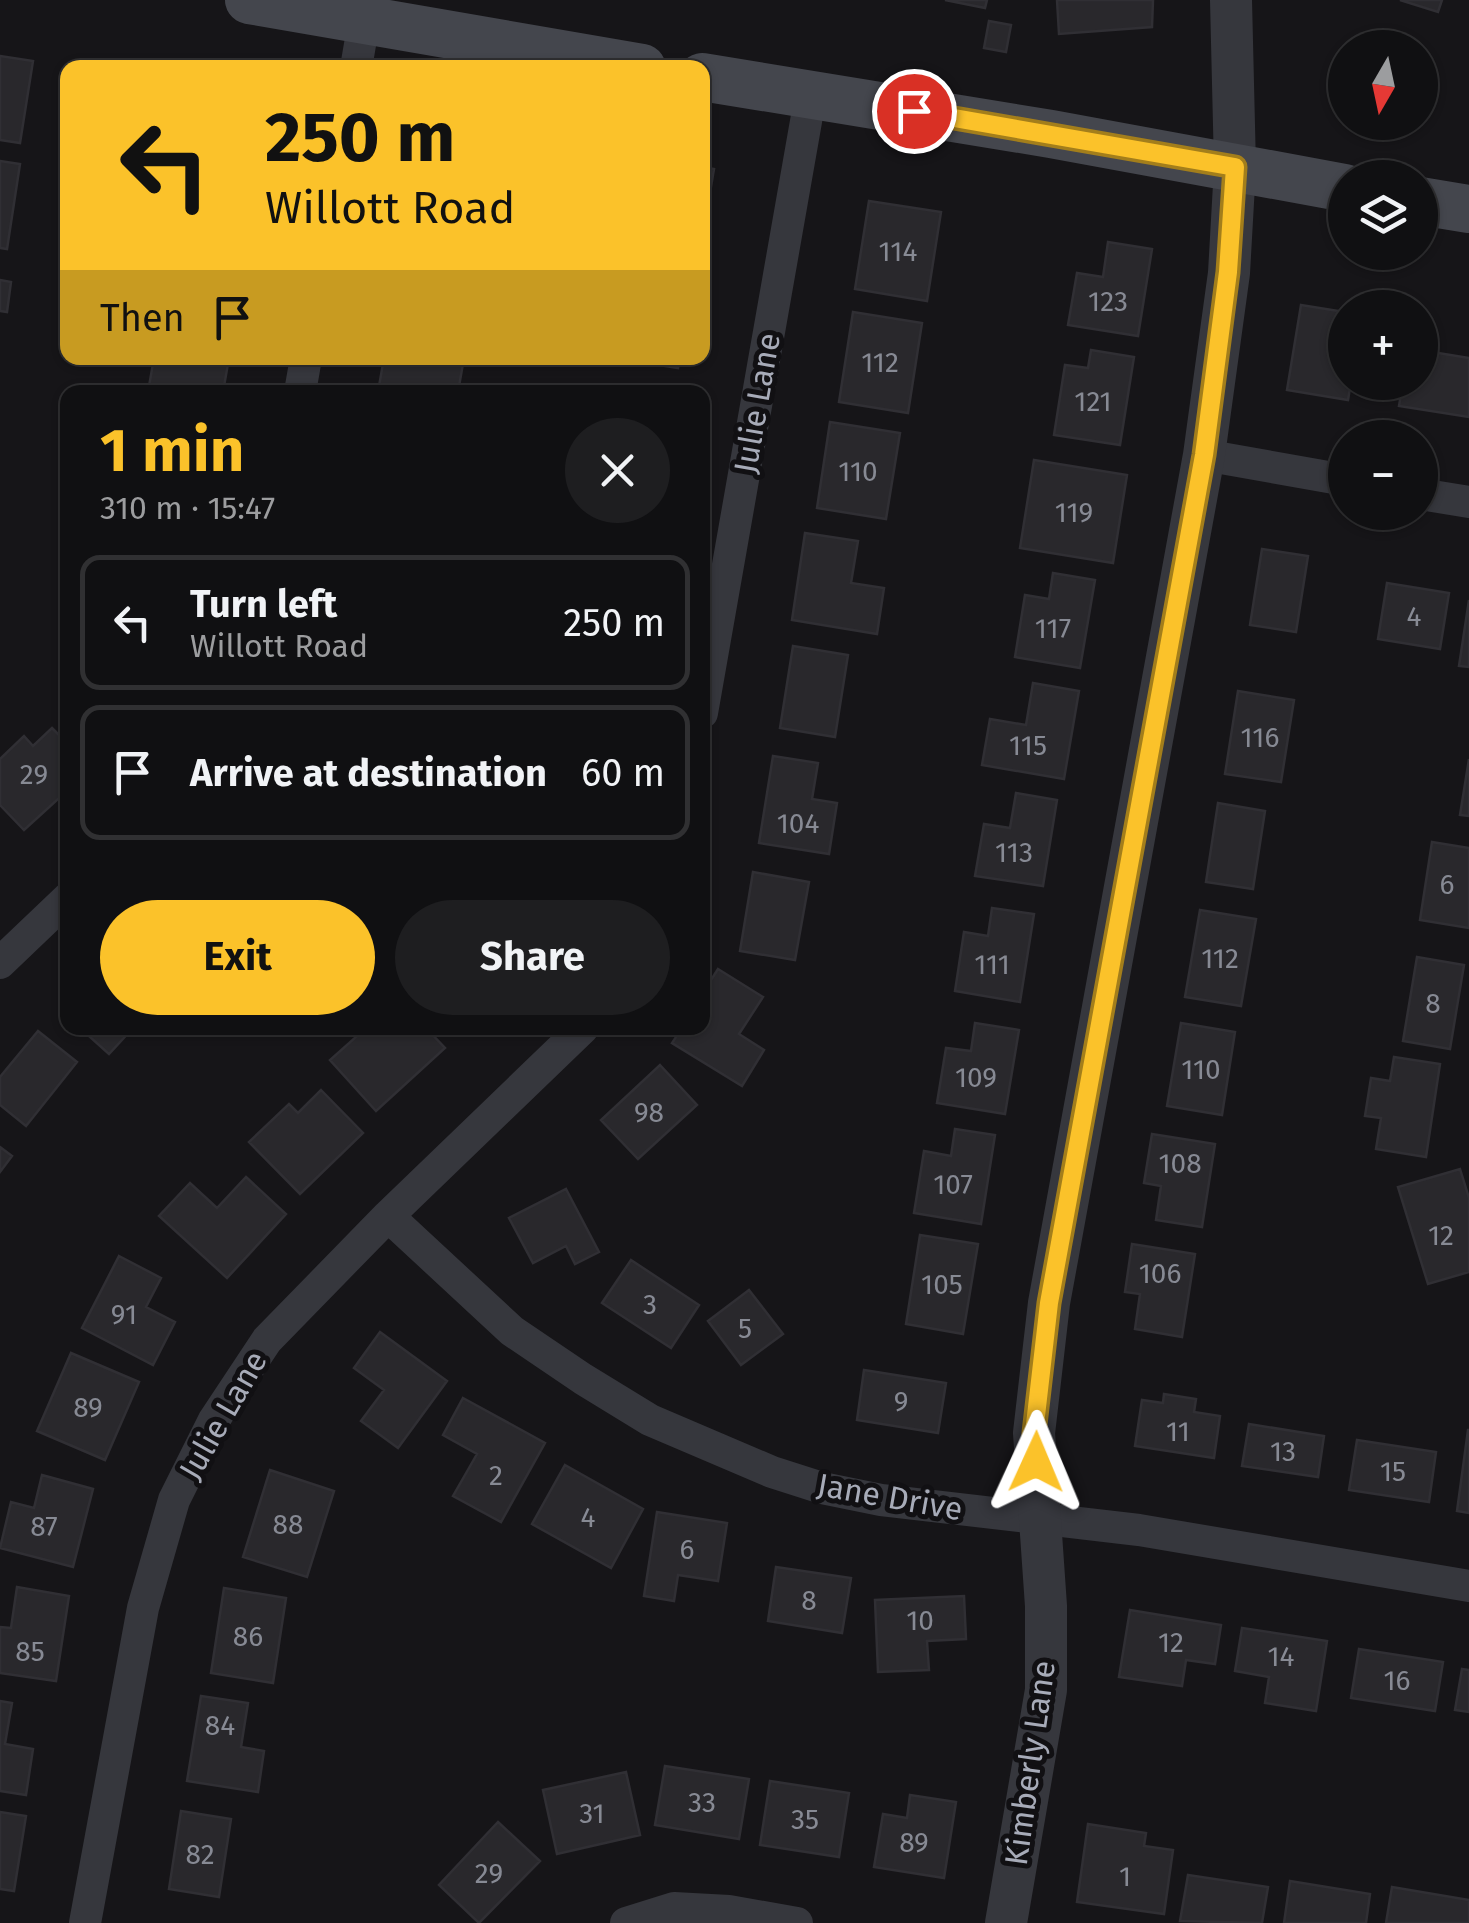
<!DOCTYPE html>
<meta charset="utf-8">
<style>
body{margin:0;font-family:"Fira Sans",sans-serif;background:#1e1e20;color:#f1f3f6;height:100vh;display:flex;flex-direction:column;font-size:38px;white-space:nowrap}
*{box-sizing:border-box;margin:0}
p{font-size:32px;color:#9c9d9f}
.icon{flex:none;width:55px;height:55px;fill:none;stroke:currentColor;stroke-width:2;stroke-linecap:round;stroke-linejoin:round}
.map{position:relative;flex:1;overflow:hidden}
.details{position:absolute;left:60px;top:385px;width:650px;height:650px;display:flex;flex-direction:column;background:#101012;border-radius:20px;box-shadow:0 2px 8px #0004,0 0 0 2px #303032}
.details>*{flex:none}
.hud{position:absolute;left:60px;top:60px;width:650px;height:305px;border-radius:20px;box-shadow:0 2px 8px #0004,0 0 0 2px #303032;background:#fbc22a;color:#111;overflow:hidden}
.needle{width:65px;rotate:189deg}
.fabs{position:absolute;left:1328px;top:30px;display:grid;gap:20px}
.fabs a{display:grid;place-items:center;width:110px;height:110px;border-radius:50%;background:#101012;box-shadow:0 2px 8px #0004,0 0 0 2px #303032;font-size:50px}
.pin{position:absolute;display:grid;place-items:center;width:85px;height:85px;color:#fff;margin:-42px;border:5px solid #fff;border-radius:50%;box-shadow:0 2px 10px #0007}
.me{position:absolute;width:110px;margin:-55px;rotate:1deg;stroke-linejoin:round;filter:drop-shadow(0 0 8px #0008)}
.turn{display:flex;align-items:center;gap:35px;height:210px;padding:0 40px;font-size:45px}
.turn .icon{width:130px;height:130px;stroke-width:2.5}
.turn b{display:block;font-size:70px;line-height:85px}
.then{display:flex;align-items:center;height:95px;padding:0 40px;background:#0003;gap:20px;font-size:38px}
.round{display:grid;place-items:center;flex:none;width:105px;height:105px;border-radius:52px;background:#1e1e20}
.head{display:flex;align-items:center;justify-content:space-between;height:170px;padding:0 40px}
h1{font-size:60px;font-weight:700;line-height:75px;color:#fbc22a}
.action{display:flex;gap:20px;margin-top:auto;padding:20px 40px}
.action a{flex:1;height:115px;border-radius:60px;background:#fbc22a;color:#111;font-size:40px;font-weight:700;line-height:115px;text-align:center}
.action a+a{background:#1e1e20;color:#f1f3f6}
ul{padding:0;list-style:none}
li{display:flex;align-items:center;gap:30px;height:135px;margin:0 20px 15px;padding:0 20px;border:5px solid #303032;border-radius:20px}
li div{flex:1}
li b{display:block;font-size:38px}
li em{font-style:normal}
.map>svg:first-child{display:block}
.building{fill:#29282c;stroke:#302f34;stroke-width:2.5}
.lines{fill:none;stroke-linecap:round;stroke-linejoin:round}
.minor{stroke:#36373d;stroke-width:32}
.tertiary{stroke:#36373d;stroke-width:42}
.secondary{stroke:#44464d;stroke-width:48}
.route-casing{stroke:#a37e1b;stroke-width:25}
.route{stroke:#fbc22a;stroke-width:18}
.labels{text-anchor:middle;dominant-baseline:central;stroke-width:10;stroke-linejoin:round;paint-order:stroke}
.number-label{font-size:28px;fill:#878a94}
.street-label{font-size:32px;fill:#a7abb8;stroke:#111013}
</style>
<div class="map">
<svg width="1469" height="1923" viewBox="0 0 1469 1923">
<rect width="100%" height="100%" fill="#161518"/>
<!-- building -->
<path class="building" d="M945 0H987L985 8Z
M1057 0H1153L1152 27 1059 34Z
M1400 0H1442L1438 12Z
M989 21 1011 25 1006 52 984 48Z
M0 56 33 61 20 143 0 140Z
M0 161 20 164 7 249 0 248Z
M702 167 714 169 702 240Z
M869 201 941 212 927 301 855 289Z
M1108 242 1152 249 1138 336 1068 325 1077 273 1103 277Z
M0 280 11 282 7 312 0 311Z
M1301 305 1345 312V382H1351L1348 400 1287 390Z
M853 312 922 323 908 413 839 402Z
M1091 350 1134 357 1120 445 1054 435 1065 365 1088 368Z
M1420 350 1469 358V417L1399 406 1403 382H1420Z
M154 358H229L223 392H148Z
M384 358H464L458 392H378Z
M615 358H680L678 368Z
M630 386 672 392H629Z
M830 422 900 433 886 519 817 508Z
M1034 460 1127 475 1113 563 1020 548Z
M805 533 858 541 851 583 884 588 877 634 792 620Z
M1262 549 1308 556 1296 632 1250 625Z
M1053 573 1095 580 1080 668 1015 657 1025 595 1049 599Z
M1387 583 1449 593 1440 649 1378 639Z
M1469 600V667L1459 666Z
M793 646 848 655 835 737 780 728Z
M1033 683 1079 691 1064 779 982 765 990 719 1026 725Z
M1238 691 1294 700 1281 782 1225 774Z
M52 728 68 744V790L24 830 0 805V759L24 736 33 746Z
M773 756 818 763 812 799 837 803 829 854 759 843Z
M1469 759V816L1460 815Z
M1016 793 1057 800 1043 886 975 876 984 824 1010 828Z
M1218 803 1265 811 1253 889 1206 882Z
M1432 842 1469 848V928L1420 920Z
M753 872 809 882 795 960 740 951Z
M992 908 1034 914 1020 1002 955 991 964 932 988 936Z
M1200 910 1256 919 1241 1006 1185 997Z
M1417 957 1464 965 1450 1049 1403 1041Z
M718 969 763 997 739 1034 764 1050 742 1086 672 1043 682 1028H702V994Z
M975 1023 1019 1030 1005 1114 937 1103 946 1048 971 1051Z
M1181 1023 1235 1032 1222 1115 1167 1106Z
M80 1028H133L109 1054Z
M366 1028H426L445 1048 376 1111 330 1060Z
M38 1031 77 1062 26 1126 0 1105V1077Z
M1394 1057 1440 1064 1426 1157 1376 1149 1381 1118 1365 1116 1371 1078 1390 1081Z
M660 1065 697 1105 638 1159 601 1120Z
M321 1090 363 1133 300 1194 249 1142 289 1104 298 1113Z
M955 1129 995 1135 981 1224 914 1213 924 1151 951 1156Z
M1152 1134 1215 1144 1202 1227 1156 1220 1161 1186 1144 1183Z
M0 1147 12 1156 0 1172Z
M1460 1169 1469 1198V1272L1428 1284 1398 1187Z
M246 1177 286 1214 227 1278 159 1216 190 1183 217 1208Z
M566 1189 599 1252 575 1264 566 1246 533 1263 509 1218Z
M920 1235 978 1244 963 1334 906 1324Z
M1132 1244 1195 1254 1182 1337 1135 1329 1140 1294 1125 1292Z
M119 1256 161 1278 146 1307 175 1322 153 1365 82 1328Z
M631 1260 699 1305 671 1348 602 1303Z
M749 1290 783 1334 741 1365 708 1321Z
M380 1332 447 1381 398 1448 361 1421 384 1390 354 1368Z
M71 1353 139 1382 105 1460 37 1431Z
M864 1370 946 1383 938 1433 857 1420Z
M1164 1394 1196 1399 1194 1412 1220 1416 1214 1458 1135 1446 1142 1400 1163 1403Z
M463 1398 545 1443 501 1522 453 1496 477 1454 443 1435Z
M1249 1424 1324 1436 1318 1477 1242 1466Z
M1468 1430H1469V1513L1457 1511Z
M1357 1440 1436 1452 1429 1502 1349 1490Z
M565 1465 643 1509 611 1568 532 1524Z
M270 1470 334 1491 307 1577 243 1557Z
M42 1475 93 1489 73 1567 0 1548 11 1502 34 1508Z
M657 1512 727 1523 718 1581 678 1575 674 1601 644 1596Z
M776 1567 851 1578 842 1633 768 1621Z
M17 1587 69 1596 56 1681 0 1673V1627L11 1628Z
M224 1588 286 1598 273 1683 211 1673Z
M964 1596 966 1639 927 1641 929 1670 878 1672 875 1600Z
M1130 1610 1221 1625 1215 1664 1186 1660 1182 1686 1119 1677Z
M1242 1628 1327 1641 1316 1711 1265 1703 1269 1677 1235 1671Z
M1359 1649 1443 1662 1435 1711 1351 1698Z
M1462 1669 1469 1670V1712L1455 1710Z
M201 1696 248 1703 241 1747 264 1751 258 1792 187 1781Z
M0 1701 12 1703 5 1744 33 1749 26 1795 0 1791Z
M665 1766 749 1779 739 1839 655 1825Z
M626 1772 640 1835 557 1854 543 1790Z
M770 1781 849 1793 839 1857 760 1845Z
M910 1795 956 1802 944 1878 874 1867 883 1814 907 1818Z
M181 1811 231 1819 219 1897 169 1889Z
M0 1812 26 1816 14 1891 0 1889Z
M498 1822 540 1861 479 1923 439 1885Z
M1088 1824 1146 1833 1144 1846 1173 1850 1164 1914 1077 1902Z
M1188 1875 1268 1887 1262 1923 1180 1921Z
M1290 1881 1370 1894 1366 1923H1284Z
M1392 1887 1469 1900V1923H1386Z"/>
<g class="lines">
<!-- minor -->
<path class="minor" d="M356 68 364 21
M300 392 306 358
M1204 455 1345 480
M1420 494 1469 502
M702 713 811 93
M0 963 68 898
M388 1216 512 1331 583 1379 650 1420 772 1472 822 1488 881 1500 1139 1530 1469 1586
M85 1923 143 1608 174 1500 214 1420 267 1340 388 1216 583 1028
M626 1923 674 1908 729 1911 797 1923"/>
<!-- tertiary -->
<path class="tertiary" d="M1006 1923 1046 1690V1606L1034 1433 1049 1303 1204 455 1229 273 1235 167 1231 0"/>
<!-- secondary -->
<path class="secondary" d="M249 0 642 68
M702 77 1051 134 1345 188
M1420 201 1469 209"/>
</g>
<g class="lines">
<defs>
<path id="route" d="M914 111 1235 167 1228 272 1204 455 1049 1303 1034 1433 1036 1462"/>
</defs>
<!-- route casing -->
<use href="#route" class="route-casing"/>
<!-- route -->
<use href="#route" class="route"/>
</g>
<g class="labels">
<!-- number labels -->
<g class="number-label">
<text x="898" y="251">114</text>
<text x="1108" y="301">123</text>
<text x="880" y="362">112</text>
<text x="1093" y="401">121</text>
<text x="858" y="471">110</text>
<text x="1074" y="512">119</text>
<text x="1414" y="616">4</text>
<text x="1053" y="628">117</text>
<text x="1260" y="737">116</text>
<text x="1028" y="745">115</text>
<text x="34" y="774">29</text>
<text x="798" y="823">104</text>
<text x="1014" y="852">113</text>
<text x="1447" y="884">6</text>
<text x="1220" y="958">112</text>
<text x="992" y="964">111</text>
<text x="1433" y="1003">8</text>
<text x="1201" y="1069">110</text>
<text x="976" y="1077">109</text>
<text x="649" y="1112">98</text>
<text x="1180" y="1163">108</text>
<text x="953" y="1184">107</text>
<text x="1441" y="1235">12</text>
<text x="1160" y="1273">106</text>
<text x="942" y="1284">105</text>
<text x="650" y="1304">3</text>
<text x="124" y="1314">91</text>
<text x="745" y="1328">5</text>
<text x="901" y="1401">9</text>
<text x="88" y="1407">89</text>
<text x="1178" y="1431">11</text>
<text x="1283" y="1451">13</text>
<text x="1393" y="1471">15</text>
<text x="496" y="1475">2</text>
<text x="588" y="1517">4</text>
<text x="288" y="1524">88</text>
<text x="44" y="1526">87</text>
<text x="687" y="1549">6</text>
<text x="809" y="1600">8</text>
<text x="920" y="1620">10</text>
<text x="248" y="1636">86</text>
<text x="1171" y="1642">12</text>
<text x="30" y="1651">85</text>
<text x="1281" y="1656">14</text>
<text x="1397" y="1680">16</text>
<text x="220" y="1725">84</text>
<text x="702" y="1802">33</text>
<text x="592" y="1813">31</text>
<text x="805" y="1819">35</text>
<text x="914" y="1842">89</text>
<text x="200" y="1854">82</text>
<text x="489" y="1873">29</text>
<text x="1125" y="1876">1</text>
</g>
<!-- street labels -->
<g class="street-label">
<text transform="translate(757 403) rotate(-80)">Julie Lane</text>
<text transform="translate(223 1415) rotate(-60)">Julie Lane</text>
<text transform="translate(890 1497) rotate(10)">Jane Drive</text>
<text transform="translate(1030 1763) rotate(-82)">Kimberly Lane</text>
</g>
</g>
</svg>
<div class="fabs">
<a><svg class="needle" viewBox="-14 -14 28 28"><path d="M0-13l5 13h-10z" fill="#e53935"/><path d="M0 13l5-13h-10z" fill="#9c9d9f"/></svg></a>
<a><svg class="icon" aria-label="layers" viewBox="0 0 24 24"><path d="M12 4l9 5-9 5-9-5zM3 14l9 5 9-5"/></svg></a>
<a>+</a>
<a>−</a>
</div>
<div class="pin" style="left:914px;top:111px;background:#d93025"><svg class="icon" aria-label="arrive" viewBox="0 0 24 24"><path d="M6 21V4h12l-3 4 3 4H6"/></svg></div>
<svg class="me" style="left:1036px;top:1462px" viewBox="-20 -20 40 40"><path d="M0-17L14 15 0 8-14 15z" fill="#fbc22a" stroke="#fff" stroke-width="4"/></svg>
<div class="hud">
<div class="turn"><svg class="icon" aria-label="left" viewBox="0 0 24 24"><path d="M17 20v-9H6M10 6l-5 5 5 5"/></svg><div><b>250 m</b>Willott Road</div></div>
<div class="then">Then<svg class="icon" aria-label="arrive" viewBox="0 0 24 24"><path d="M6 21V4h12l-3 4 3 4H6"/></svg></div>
</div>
<section class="details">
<div class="head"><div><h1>1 min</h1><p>310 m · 15:47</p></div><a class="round"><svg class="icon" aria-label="close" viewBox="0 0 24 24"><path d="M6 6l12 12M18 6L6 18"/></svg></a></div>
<ul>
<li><svg class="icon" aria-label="left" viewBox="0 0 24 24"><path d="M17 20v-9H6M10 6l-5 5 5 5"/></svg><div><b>Turn left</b><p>Willott Road</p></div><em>250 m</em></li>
<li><svg class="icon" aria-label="arrive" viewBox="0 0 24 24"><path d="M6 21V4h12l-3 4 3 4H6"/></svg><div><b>Arrive at destination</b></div><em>60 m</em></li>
</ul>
<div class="action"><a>Exit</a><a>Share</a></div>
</section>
</div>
